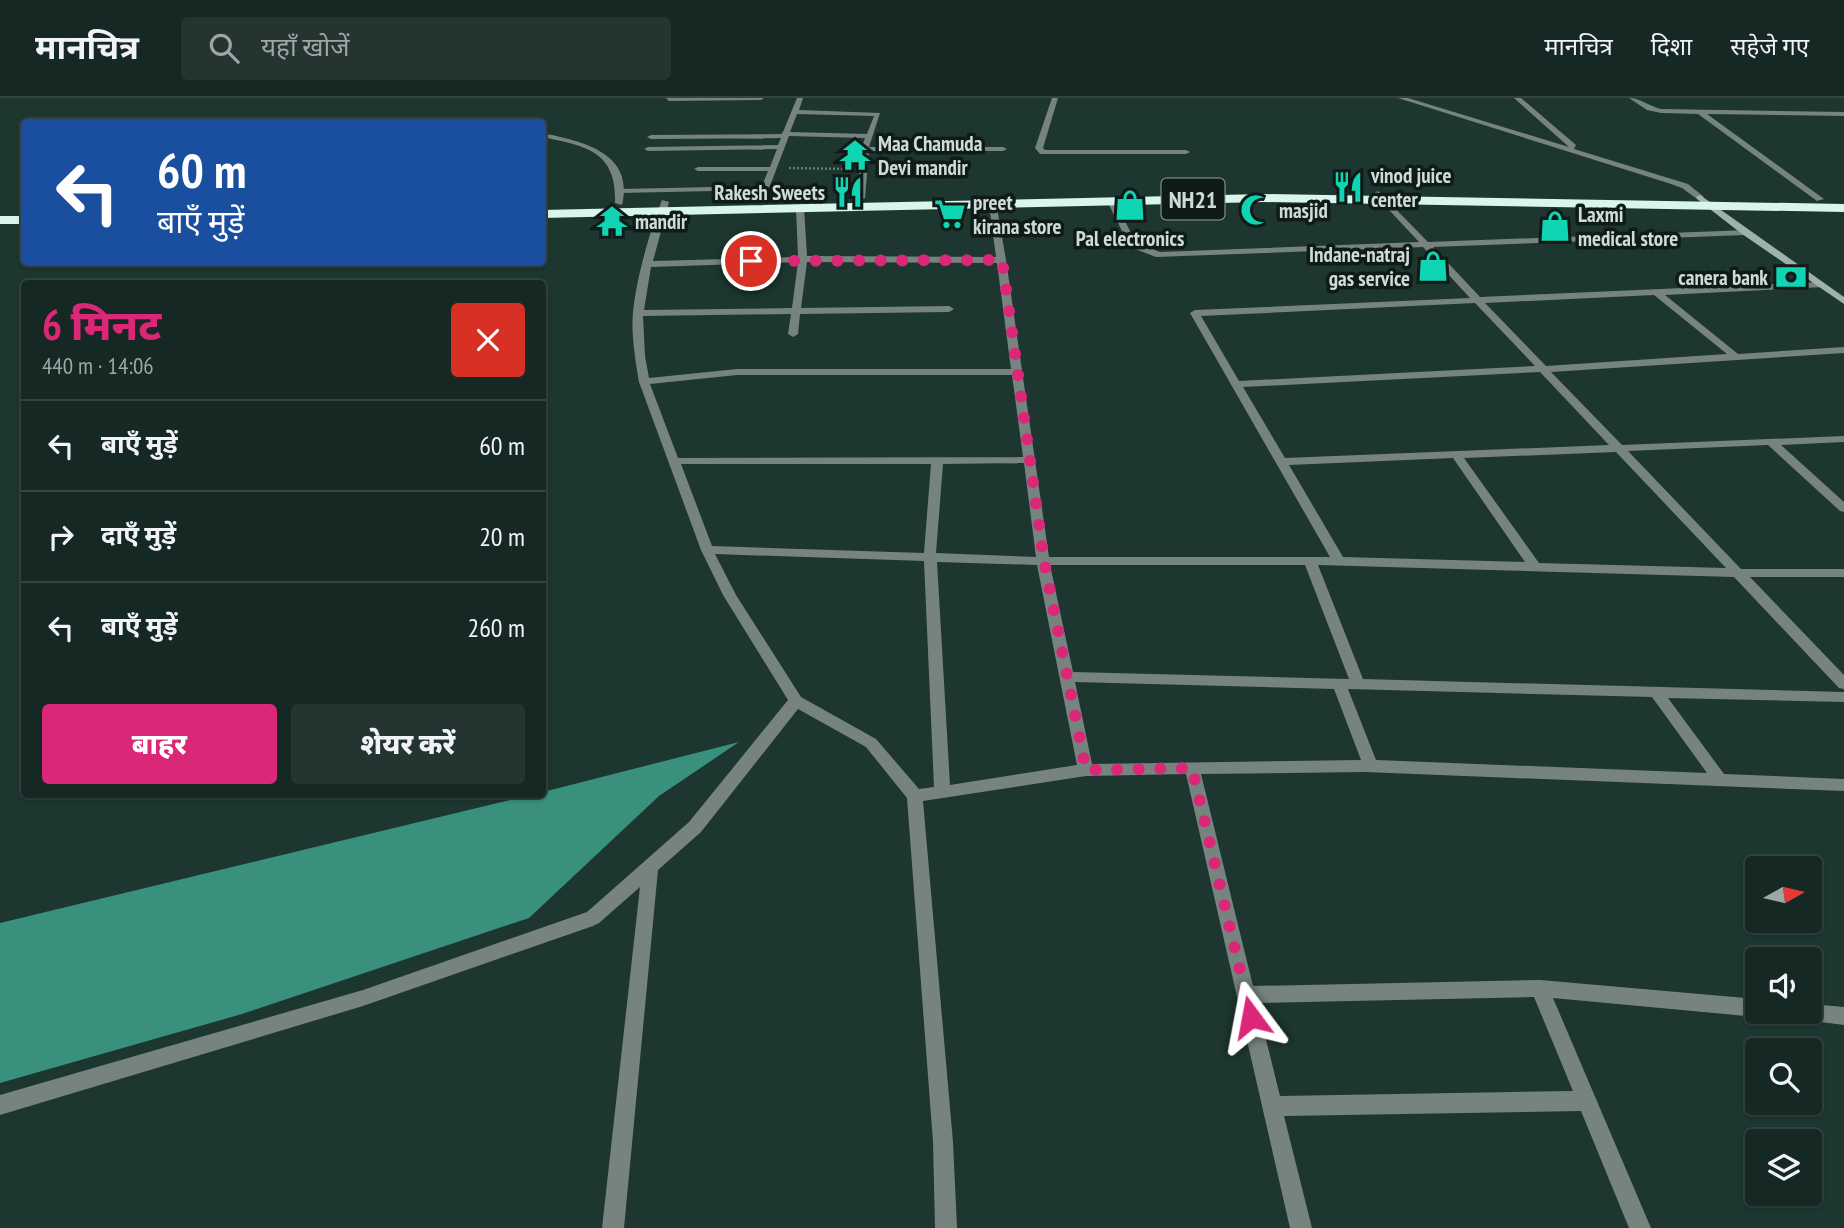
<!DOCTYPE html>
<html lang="hi">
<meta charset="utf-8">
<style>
body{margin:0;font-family:"PT Sans Narrow","Noto Sans Devanagari",sans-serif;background:#233431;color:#f1f3f6;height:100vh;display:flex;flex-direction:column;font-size:26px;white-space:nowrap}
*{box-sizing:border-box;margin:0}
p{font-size:23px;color:#9ea6a6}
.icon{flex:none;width:38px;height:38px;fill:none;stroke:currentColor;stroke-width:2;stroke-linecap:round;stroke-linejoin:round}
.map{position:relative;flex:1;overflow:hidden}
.sheet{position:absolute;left:21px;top:182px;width:525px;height:518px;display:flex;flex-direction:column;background:#162824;border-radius:7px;box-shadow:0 2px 5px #0004,0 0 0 2px #354441}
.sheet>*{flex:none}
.hud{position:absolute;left:21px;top:21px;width:525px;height:147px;border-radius:7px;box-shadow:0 2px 5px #0004,0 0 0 2px #354441;background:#1a4fa0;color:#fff;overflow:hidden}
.needle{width:46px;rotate:82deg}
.buttons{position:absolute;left:1745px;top:758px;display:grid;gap:14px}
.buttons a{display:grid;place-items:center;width:77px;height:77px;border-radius:7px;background:#162824;box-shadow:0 2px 5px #0004,0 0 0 2px #354441;font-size:35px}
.pin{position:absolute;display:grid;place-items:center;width:60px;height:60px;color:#fff;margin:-30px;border:4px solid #fff;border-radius:50%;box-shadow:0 2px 7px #0007}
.me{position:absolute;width:77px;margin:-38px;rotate:347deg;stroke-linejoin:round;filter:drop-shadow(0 0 5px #0008)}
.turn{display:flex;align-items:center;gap:24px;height:147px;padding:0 21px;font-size:32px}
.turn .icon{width:91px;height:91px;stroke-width:2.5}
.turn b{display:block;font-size:49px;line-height:60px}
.round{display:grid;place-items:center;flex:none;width:74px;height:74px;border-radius:7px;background:#233431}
.summary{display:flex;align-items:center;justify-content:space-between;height:119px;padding:0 21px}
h1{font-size:42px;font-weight:800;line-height:52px;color:#db2777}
.action{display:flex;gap:14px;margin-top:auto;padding:14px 21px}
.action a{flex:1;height:80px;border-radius:7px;background:#db2777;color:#fff;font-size:28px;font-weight:800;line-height:80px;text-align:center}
.action a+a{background:#233431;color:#f1f3f6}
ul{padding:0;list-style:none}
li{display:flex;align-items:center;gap:21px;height:91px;padding:0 21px;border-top:2px solid #354441}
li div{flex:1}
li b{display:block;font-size:26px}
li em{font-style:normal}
header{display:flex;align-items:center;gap:42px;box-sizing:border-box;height:98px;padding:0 35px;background:#162824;border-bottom:2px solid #354441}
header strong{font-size:33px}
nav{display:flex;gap:38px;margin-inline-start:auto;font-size:24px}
.search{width:490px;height:63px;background:#233431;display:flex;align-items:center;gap:18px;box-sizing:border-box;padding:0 24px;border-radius:7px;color:#9ea6a6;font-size:26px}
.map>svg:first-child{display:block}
.water{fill:#39907d}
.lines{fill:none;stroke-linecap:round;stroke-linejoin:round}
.path{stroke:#677c76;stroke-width:2.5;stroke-dasharray:2 2;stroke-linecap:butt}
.lane{fill:#77837f;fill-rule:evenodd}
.street{fill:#77837f;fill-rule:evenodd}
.secondary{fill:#9eb1ac;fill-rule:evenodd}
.highway{fill:#d8f6ed;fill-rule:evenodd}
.route{stroke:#db2777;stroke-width:12;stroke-dasharray:0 21.6}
.labels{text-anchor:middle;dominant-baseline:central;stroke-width:7;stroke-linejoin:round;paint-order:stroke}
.far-poi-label{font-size:21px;font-weight:bold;fill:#cedcd8;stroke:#101b18;text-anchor:start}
.shield{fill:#101b18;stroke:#95a29e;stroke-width:2}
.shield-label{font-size:24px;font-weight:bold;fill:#cedcd8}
</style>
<header>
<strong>मानचित्र</strong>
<div class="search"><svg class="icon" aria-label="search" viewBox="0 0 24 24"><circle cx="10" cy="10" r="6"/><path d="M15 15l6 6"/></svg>यहाँ खोजें</div>
<nav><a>मानचित्र</a><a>दिशा</a><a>सहेजे गए</a></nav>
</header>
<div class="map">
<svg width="1844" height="1130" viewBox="0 0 1844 1130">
<rect width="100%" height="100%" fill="#1d3630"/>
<!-- water -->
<path class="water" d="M739 644 659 698 529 820 242 916 0 985V825L531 697 542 696 543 694Z"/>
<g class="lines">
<!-- path -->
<path class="path" d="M789 70 847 71"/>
<!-- lane -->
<path class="lane" d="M1629 0C1640 0 1649 8 1661 11L1844 14V18L1707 16 1824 101 1817 103 1698 16 1661 15 1647 12Z
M388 22H457L460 24H385Z
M542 35C581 43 635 54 622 107L615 105C617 53 586 48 542 39Z"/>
<!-- street -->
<path class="street" d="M666 0H764L761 2 669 3Z
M797 0H803L799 12 880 15 869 49H1003L1007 51 1003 53H869L865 100 861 102 857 100 861 51 865 40 789 38 763 106 756 104 761 92 620 95 616 93 620 91 762 88 768 73H698L694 71 698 69H770L777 51 648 53 644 51 648 49 778 47 781 40 651 41 647 39 651 37 781 36 783 34ZM797 16 874 18 867 36 790 34Z
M1052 0H1058L1043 50 1045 52H1186L1190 54 1186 56H1040L1035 50Z
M1398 0H1408L1569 49 1514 0H1521L1576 47 1574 51 1688 86 1704 99 1697 101 1682 90 1668 85Z
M1378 93 1428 144 1748 132V136L1745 137 1433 149 1480 199 1821 184 1824 185V189L1665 197 1738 256 1844 249V255L1551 274 1622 347 1844 338V344L1781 347 1844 404V414L1840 413 1768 347 1628 353 1741 471H1844V479H1750L1844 577V591L1839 590 1734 479 1318 467 1363 581 1844 594V604L1668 600 1724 676 1844 681V693L1365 674 1201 676 1253 888 1540 882 1757 901V914H1765L1757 919 1553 900 1651 1130H1629L1581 1013 1284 1018 1312 1130H1290L1186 676 1086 678 923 703 953 1044 957 1130H935L933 1044 907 700 866 649 798 611 701 734 658 772 624 1130H602L640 789 599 825 593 828 363 908 0 1017V997L363 892 587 814 689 724 788 602 723 497 701 452 639 284C635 261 631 235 633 214 636 182 650 132 662 102L669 104 653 163 798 159 796 110 800 108 804 110 807 158 996 159 989 106 996 104 1006 162 1049 459H1330L1190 215 1195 212 1470 200 1423 149 1156 159 1130 149 1107 103 1114 101 1136 145 1160 154 1419 144 1375 97 1374 95ZM798 164 792 210 644 212 651 169ZM807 164 997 165 1011 271H737L649 280 645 258 643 218 791 216 788 236 793 239 798 236 800 216 949 214 954 211 949 208 801 210ZM1654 197 1727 256 1546 268 1485 205ZM1475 205 1535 268 1239 283 1201 218ZM1540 274 1609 347 1285 360 1243 289ZM737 277H1012L1023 359 678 360 650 286ZM1616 354 1726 470 1539 465 1464 360ZM1453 360 1525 464 1343 459 1289 367ZM1024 365 1036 459 936 455 943 366ZM681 366H931L924 455 712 448ZM715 456 924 463 934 689 919 691 876 641 801 599 736 497ZM937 464 1037 467 1077 667 950 687ZM1050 467H1305L1349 581 1073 574ZM1075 584 1334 591 1361 662 1092 666ZM1348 591 1652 599 1707 675 1376 662ZM1534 899 1573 993 1280 998 1257 905Z
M1810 906 1844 909V927L1790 920 1788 914H1810Z"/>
<!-- secondary -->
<path class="secondary" d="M1700 97 1844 199V206L1742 136 1697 101 1696 99Z"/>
<!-- highway -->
<path class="highway" d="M1264 96 1844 106V114L1264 104 542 120V112Z
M0 118H24V126H0Z"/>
</g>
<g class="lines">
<!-- route -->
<path class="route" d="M751 163 1002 162 1044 463 1086 672 1192 670 1251 919"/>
</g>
<!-- icons -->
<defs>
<symbol id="temple-bare" viewBox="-9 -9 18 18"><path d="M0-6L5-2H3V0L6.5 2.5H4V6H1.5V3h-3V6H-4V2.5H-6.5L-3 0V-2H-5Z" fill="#0fd5b4" stroke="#101b18" stroke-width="2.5" paint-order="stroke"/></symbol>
<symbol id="restaurant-bare" viewBox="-9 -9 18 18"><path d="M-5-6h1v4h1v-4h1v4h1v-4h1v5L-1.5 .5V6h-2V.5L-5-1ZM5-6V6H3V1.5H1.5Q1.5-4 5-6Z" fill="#0fd5b4" stroke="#101b18" stroke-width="2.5" paint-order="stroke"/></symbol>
<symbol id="shop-bare" viewBox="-9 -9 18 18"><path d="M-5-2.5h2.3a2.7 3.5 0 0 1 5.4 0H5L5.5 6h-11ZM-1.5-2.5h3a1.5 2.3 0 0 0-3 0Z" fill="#0fd5b4" stroke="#101b18" stroke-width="2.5" paint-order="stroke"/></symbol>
<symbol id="mosque-bare" viewBox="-9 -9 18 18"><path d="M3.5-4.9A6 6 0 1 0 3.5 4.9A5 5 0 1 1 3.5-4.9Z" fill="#0fd5b4" stroke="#101b18" stroke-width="2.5" paint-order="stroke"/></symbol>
<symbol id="supermarket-bare" viewBox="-9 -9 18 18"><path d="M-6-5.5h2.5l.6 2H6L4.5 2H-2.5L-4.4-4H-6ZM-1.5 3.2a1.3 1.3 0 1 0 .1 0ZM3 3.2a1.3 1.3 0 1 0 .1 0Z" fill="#0fd5b4" stroke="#101b18" stroke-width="2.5" paint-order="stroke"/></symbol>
<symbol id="bank-bare" viewBox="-9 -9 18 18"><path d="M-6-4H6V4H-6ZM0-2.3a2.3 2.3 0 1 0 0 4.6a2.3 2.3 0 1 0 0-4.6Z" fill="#0fd5b4" stroke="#101b18" stroke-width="2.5" paint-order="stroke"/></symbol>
</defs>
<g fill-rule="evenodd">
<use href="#temple-bare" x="833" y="35" width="44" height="44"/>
<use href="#restaurant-bare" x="1326" y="67" width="44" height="44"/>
<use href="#restaurant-bare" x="826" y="72" width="44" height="44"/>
<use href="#shop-bare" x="1108" y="85" width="44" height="44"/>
<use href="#mosque-bare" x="1234" y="90" width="44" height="44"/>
<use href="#supermarket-bare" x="928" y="94" width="44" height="44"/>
<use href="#temple-bare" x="590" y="101" width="44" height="44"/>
<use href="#shop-bare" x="1533" y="106" width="44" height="44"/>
<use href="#shop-bare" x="1411" y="146" width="44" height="44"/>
<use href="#bank-bare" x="1769" y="157" width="44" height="44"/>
</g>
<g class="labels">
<!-- far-poi labels -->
<g class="far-poi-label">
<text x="878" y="45">Maa Chamuda<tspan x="878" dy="24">Devi mandir</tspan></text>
<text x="1371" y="77">vinod juice<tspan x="1371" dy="24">center</tspan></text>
<text x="825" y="94" text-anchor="end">Rakesh Sweets</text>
<text x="973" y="104">preet<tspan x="973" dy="24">kirana store</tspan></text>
<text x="1279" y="112">masjid</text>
<text x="1578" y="116">Laxmi<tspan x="1578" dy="24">medical store</tspan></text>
<text x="635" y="123">mandir</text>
<text x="1130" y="140" text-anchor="middle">Pal electronics</text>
<text x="1410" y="156" text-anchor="end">Indane-natraj<tspan x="1410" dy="24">gas service</tspan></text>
<text x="1768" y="179" text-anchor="end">canera bank</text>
</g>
<!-- shield labels -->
<rect class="shield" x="1161.5" y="80.5" width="63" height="41" rx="5"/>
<g class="shield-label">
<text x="1193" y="101">NH21</text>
</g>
</g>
</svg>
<div class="buttons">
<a><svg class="needle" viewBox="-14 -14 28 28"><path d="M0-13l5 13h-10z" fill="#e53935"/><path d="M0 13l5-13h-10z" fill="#9ea6a6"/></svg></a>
<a><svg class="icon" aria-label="sound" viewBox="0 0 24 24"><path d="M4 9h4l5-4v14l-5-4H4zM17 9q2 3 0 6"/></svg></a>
<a><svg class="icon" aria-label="search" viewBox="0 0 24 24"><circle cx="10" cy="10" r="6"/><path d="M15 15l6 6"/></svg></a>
<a><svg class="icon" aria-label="layers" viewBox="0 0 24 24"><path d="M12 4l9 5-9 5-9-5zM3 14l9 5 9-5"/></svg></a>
</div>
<div class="pin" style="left:751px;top:163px;background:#d93025"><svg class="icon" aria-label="arrive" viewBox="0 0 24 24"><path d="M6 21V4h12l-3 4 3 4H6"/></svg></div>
<svg class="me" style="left:1251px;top:919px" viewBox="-20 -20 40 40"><path d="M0-17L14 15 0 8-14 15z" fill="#db2777" stroke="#fff" stroke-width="4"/></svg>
<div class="hud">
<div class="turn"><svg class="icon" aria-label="left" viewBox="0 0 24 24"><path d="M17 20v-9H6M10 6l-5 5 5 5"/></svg><div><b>60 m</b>बाएँ मुड़ें</div></div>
</div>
<section class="sheet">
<div class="summary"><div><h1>6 मिनट</h1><p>440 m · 14:06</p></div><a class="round" style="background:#d93025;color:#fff"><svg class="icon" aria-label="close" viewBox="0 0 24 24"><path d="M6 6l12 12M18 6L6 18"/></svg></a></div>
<ul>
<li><svg class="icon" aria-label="left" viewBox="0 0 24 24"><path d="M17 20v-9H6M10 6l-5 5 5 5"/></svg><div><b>बाएँ मुड़ें</b></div><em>60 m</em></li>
<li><svg class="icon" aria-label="right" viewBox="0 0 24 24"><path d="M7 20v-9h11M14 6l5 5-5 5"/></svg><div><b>दाएँ मुड़ें</b></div><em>20 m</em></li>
<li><svg class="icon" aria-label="left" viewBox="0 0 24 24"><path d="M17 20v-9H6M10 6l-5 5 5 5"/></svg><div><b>बाएँ मुड़ें</b></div><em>260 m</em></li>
</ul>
<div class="action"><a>बाहर</a><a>शेयर करें</a></div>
</section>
</div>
